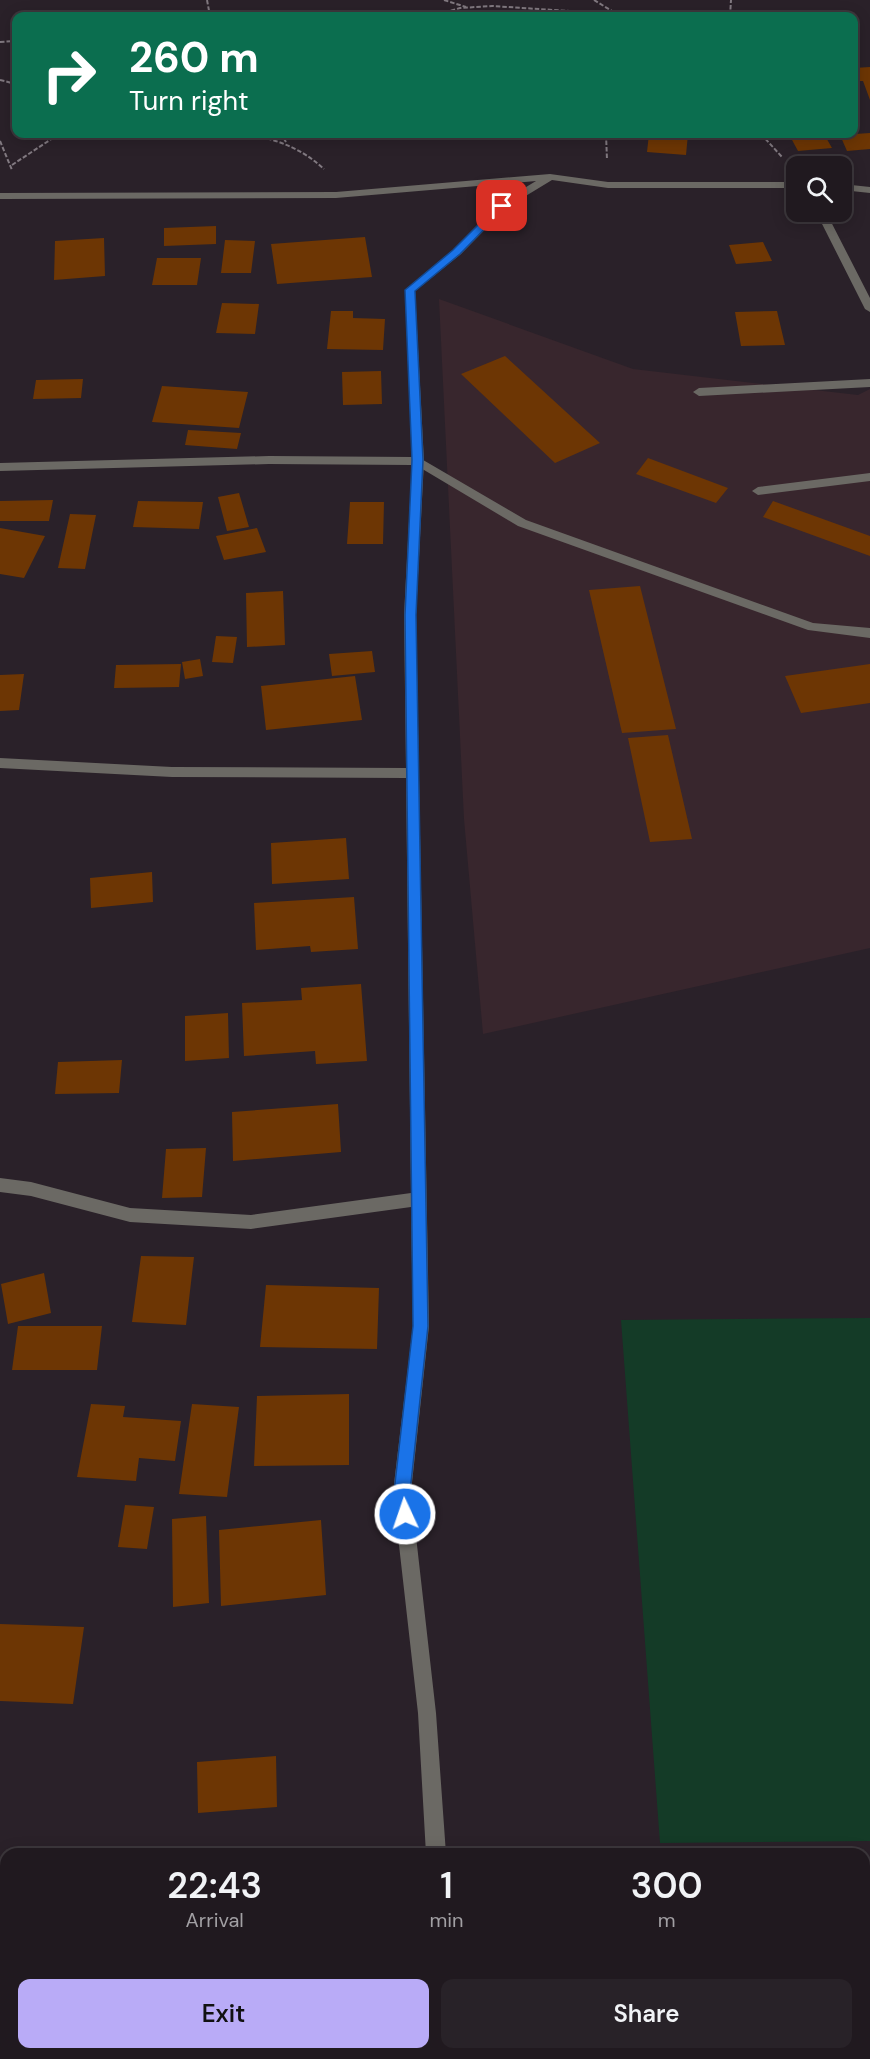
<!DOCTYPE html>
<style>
body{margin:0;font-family:"DM Sans",sans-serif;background:#282228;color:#f1f3f6;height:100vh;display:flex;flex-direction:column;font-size:22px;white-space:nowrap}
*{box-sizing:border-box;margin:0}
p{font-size:20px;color:#a2a0a4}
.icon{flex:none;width:33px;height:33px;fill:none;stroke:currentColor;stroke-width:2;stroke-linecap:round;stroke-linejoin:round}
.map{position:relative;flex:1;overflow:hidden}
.drawer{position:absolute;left:0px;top:1848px;width:870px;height:212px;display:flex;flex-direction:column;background:#20191f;border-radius:18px 18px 0 0;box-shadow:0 3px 15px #0003,0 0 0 2px #3d383d}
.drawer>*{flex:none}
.banner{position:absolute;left:12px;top:12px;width:846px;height:126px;border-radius:12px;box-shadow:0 3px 15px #0003,0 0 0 2px #3d383d;background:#0b6e4f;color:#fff;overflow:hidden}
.tools{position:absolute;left:786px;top:156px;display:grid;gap:12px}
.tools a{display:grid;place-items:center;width:66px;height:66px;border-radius:12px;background:#20191f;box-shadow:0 3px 15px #0003,0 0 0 2px #3d383d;font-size:30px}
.pin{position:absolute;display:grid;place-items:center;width:51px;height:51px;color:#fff;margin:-26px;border-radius:12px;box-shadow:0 3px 9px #0006}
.me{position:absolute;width:66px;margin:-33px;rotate:357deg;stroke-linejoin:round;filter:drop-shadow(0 0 4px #0008)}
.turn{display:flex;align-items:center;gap:21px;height:126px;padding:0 18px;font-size:27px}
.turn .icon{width:78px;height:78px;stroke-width:2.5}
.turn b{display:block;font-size:42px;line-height:51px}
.eta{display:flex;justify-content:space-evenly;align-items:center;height:102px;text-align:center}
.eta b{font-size:36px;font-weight:600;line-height:42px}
.button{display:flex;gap:12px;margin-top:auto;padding:12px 18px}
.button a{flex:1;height:69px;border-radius:12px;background:#b9abf7;color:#111;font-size:24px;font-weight:600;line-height:69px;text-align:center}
.button a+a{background:#282228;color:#f1f3f6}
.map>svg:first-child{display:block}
.education{fill:#38262d}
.green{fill:#143b27}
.building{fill:#6d3604}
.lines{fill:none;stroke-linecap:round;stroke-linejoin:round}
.path{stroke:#817980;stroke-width:2;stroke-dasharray:4.5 2;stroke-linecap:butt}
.service{fill:#6b6964;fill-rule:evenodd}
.minor{fill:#6b6964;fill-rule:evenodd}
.route{fill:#1a73e8;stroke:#114b97;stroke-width:1.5}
</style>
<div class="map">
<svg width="870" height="2059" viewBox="0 0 870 2059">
<rect width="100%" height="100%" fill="#2a2129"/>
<!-- education -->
<path class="education" d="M439 299 633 369 858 395 870 389V948L483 1034 464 819Z"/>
<!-- green -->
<path class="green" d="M870 1318V1841L660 1843 621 1320Z"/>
<!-- building -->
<path class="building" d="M870 67V100L863 81H854V68Z
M870 133V149L847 151 840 135Z
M649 134H688L686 155 647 152Z
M824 134 832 148 798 151 791 138Z
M216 226V244L164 246V228Z
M365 237 372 277 277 284 271 244Z
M104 238 105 276 54 280 55 241Z
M225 240 255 241 251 273H221Z
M763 242 772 261 736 264 729 245Z
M157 258H201L197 285H152Z
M222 303 259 304 255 334 216 333Z
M331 311H353V318L385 319 383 350 327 349Z
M777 311 785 345 741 346 735 312Z
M505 356 600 443 555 463 461 374Z
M381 371 382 404 343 405 342 372Z
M83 379 81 398 33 399 36 380Z
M162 386 248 392 239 428 152 422Z
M188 430 241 433 237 449 185 445Z
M648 458 728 488 716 503 636 474Z
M239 493 249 527 227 531 218 497Z
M53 500 49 521H0V501Z
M138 501 203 502 199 529 133 527Z
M773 501 870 536V556L763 517Z
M350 502H384L383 544H347Z
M70 514 96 515 85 569 58 568Z
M0 528 45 536 24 578 0 574Z
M257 528 266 552 224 560 216 536Z
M640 586 676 729 622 733 589 590Z
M283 591 285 645 247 647 246 593Z
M216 636 237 637 233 663 212 662Z
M372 651 375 672 332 676 329 654Z
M200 659 203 676 185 679 182 662Z
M181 664 179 687 114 688 116 665Z
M870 664V703L801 713 785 676Z
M24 674 19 710 0 711V675Z
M355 676 362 720 266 730 261 686Z
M668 735 692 839 650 842 628 738Z
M346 838 349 879 272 884 271 843Z
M152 872 153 902 91 908 90 878Z
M354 897 358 949 311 952 310 946 256 950 254 903Z
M361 984 367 1061 316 1064 315 1051 244 1056 242 1003 302 1000 301 988Z
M228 1013 229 1058 185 1061V1016Z
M122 1060 119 1093 55 1094 58 1062Z
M338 1104 341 1152 233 1161 232 1112Z
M206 1148 202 1197 162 1198 166 1149Z
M141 1256 194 1257 186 1325 132 1322Z
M44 1273 51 1313 8 1324 1 1284Z
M266 1285 379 1288 377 1349 260 1347Z
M18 1326H102L97 1370H12Z
M349 1394V1465L254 1466 257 1396Z
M91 1404 125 1406 123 1417 181 1421 175 1461 139 1458 136 1481 77 1477Z
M192 1404 239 1407 227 1497 179 1494Z
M125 1505 154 1507 147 1549 118 1547Z
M206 1516 209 1603 173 1607 172 1519Z
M321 1520 326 1595 221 1606 219 1530Z
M0 1624 84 1627 73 1704 0 1701Z
M276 1756 277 1807 198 1813 197 1762Z"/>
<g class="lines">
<!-- path -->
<path class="path" d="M207 0 210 16
M444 0 466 7
M594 0 620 16
M432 16 460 8 492 6 616 14V16
M730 16 731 0
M0 42 16 41
M0 80 16 84
M248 134C278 140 301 148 324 169
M281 134 286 142
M606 134 607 160
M761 134 782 157
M0 141 12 170
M12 165 59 134"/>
<!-- service -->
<path class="service" d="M816 212H826L870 298V312L865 309Z
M870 379V387L699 396 693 392 699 388Z
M418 457 526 520 813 623 870 628V638L808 630 518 526 414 464 412 461Z
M870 473V481L758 495 752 491 758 487Z"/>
<!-- minor -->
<path class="minor" d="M550 174 608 182H796V188H608L552 180 506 208 461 254 415 291 424 461 416 615 429 1326 411 1492 436 1713 446 1854H426L418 1713 393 1492 413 1326 411 1207 251 1229 130 1222 31 1196 0 1192V1178L31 1182 130 1208 251 1215 411 1193 406 778 172 777 0 768V758L172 767 406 768 404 615 412 465 269 464 0 471V463L269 456 412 457 405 290 453 250 498 204 536 181 336 198 0 199V193L336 192Z
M842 184 870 187V193L842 190Z
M0 1949H6V1969H0Z
M386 2054H407L405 2059H384Z
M620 2054H647L649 2059H622Z"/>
</g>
<!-- route -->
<path class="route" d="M499 204 507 206 460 254 415 291 423 460 416 615 428 1326 410 1492 413 1514 411 1519 405 1522 399 1519 394 1492 413 1326 405 615 412 460 405 290 453 250Z"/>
</svg>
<div class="tools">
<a><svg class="icon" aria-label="search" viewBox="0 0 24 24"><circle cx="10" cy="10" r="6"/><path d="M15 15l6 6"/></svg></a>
</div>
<div class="pin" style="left:502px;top:206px;background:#d93025"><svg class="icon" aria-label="arrive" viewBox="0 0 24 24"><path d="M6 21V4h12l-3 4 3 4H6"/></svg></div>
<svg class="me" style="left:405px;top:1514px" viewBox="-20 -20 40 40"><circle r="17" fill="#1a73e8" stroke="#fff" stroke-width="3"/><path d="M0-11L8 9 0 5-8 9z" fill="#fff"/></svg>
<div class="banner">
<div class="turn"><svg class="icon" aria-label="right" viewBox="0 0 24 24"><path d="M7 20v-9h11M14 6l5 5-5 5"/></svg><div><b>260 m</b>Turn right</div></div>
</div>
<section class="drawer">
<div class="eta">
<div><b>22:43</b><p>Arrival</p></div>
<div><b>1</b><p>min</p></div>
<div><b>300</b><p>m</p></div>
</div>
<div class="button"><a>Exit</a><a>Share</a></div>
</section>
</div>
